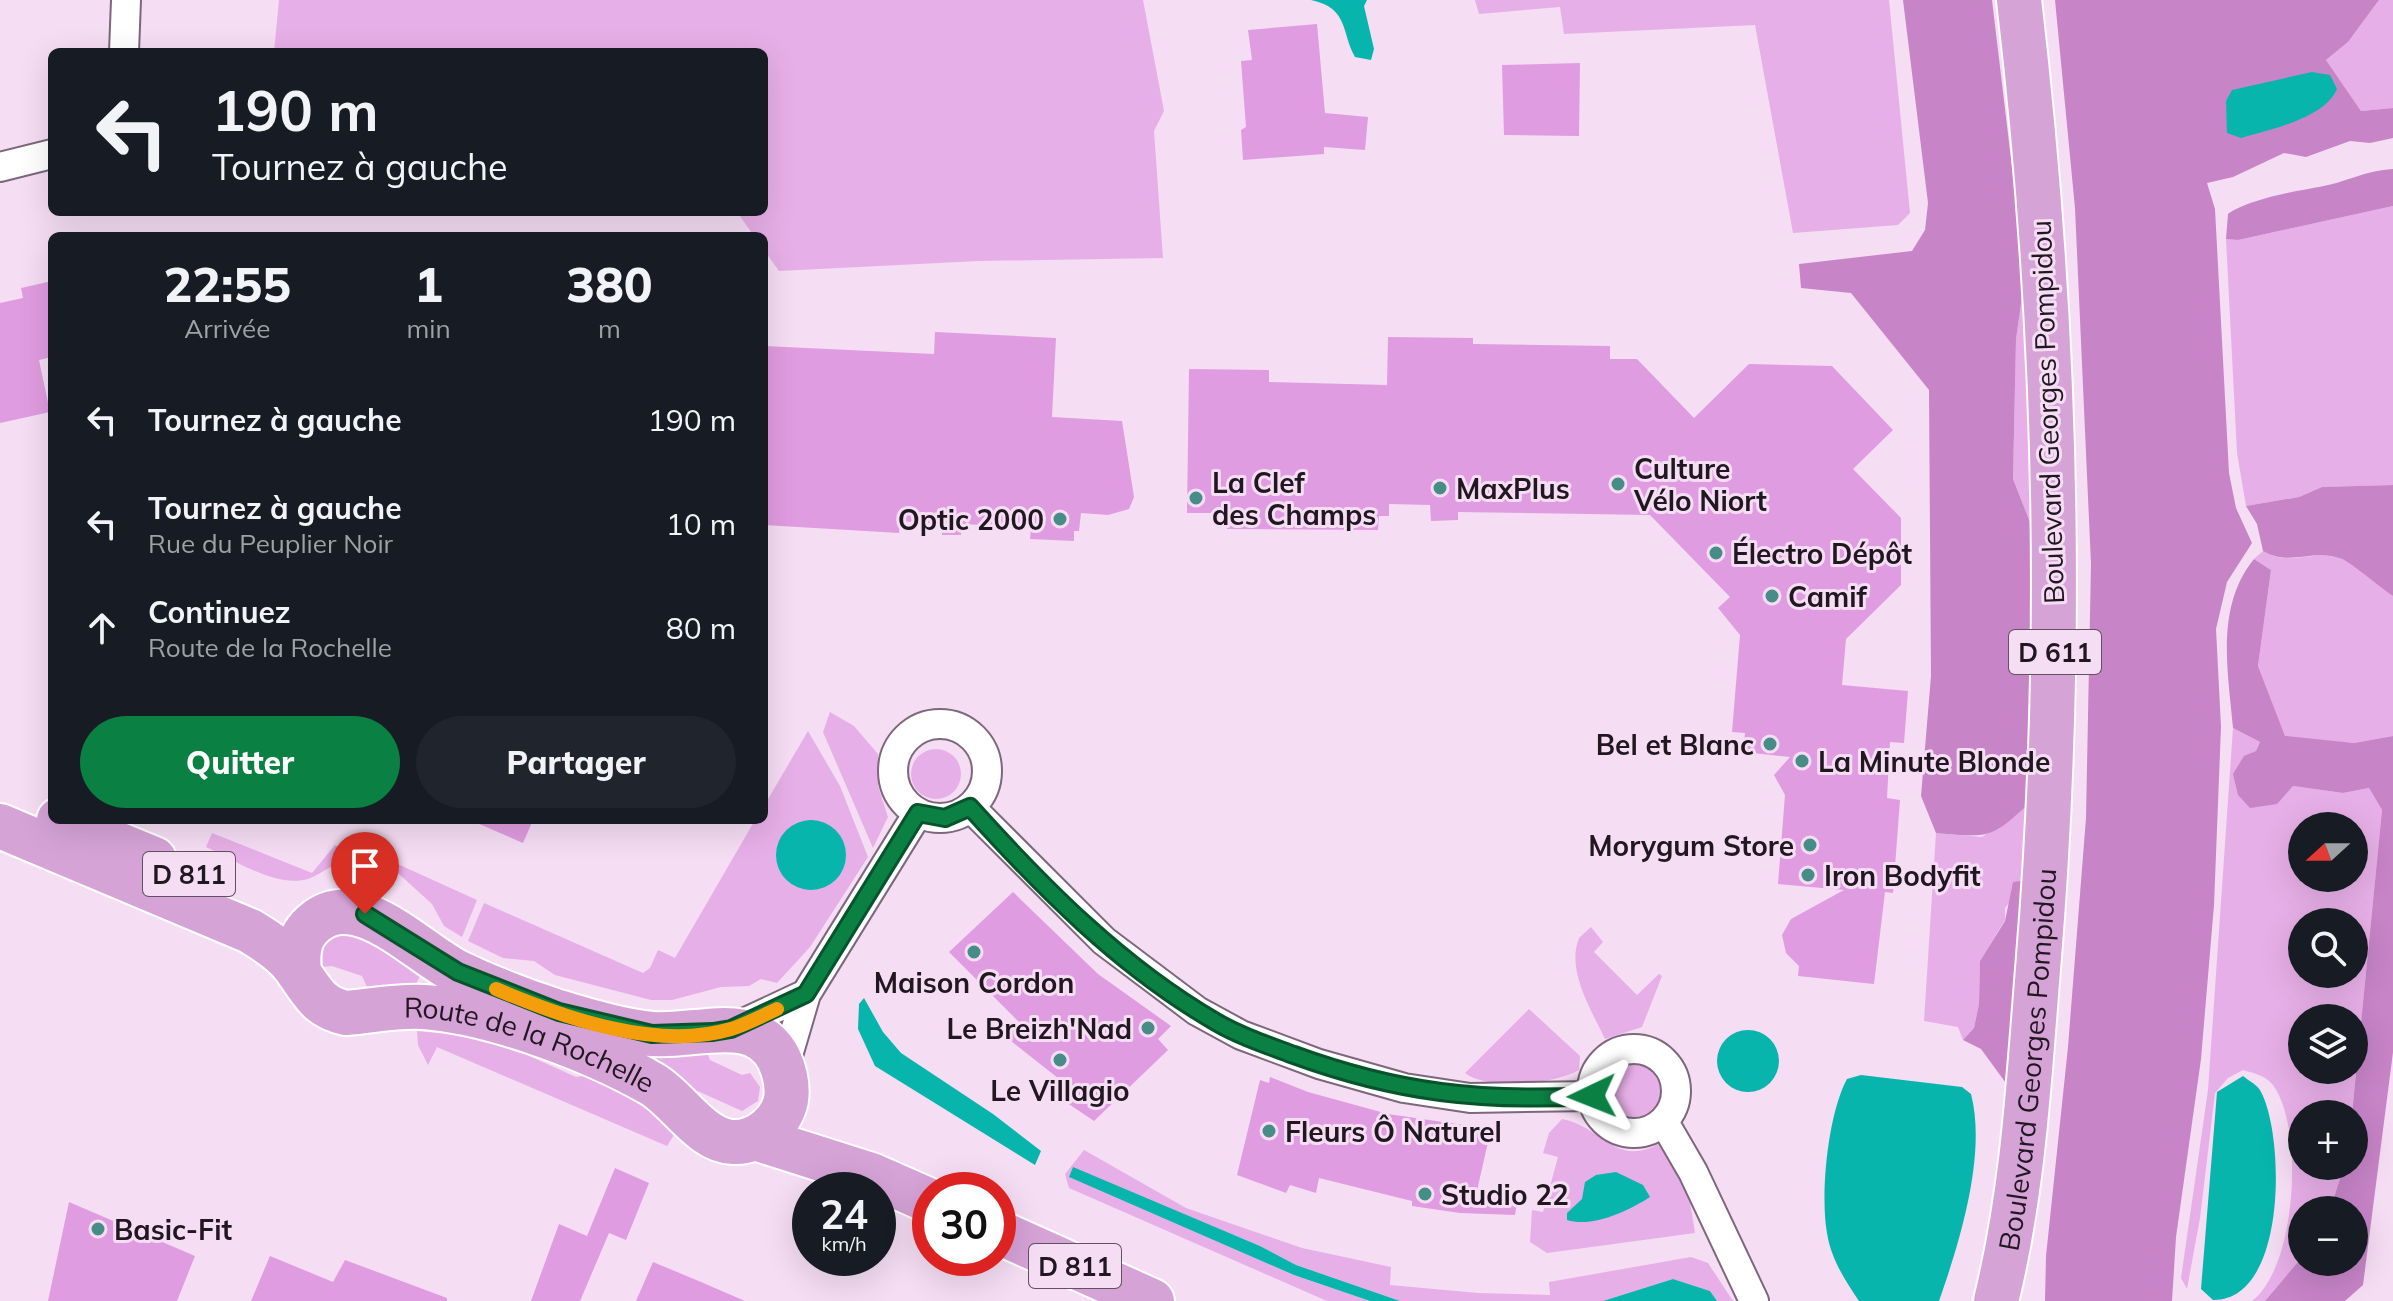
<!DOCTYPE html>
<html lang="fr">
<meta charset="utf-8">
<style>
body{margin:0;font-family:Mulish,sans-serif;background:#20242c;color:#f1f3f6;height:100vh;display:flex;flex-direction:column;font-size:30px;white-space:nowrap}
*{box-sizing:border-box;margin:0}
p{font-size:26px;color:#9ea1a6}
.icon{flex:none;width:44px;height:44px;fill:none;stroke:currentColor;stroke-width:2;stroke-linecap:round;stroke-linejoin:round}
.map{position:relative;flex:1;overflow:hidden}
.sheet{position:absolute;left:48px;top:232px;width:720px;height:592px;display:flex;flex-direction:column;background:#171b24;border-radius:12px;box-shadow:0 8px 32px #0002}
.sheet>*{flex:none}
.hud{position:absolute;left:48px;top:48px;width:720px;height:168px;border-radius:12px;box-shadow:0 8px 32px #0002;background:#171b24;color:#f1f3f6;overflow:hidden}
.needle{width:52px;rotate:249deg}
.controls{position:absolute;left:2288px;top:812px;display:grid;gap:16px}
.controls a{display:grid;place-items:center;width:80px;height:80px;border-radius:50%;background:#171b24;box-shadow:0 8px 32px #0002;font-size:40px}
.speed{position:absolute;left:792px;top:1172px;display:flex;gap:16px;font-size:40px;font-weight:700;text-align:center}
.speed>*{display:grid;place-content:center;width:104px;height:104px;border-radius:50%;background:#171b24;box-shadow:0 8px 32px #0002;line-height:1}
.speed small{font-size:20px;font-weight:400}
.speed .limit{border:12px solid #d22;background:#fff;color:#111}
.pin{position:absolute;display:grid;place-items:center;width:68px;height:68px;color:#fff;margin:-82px -34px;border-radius:50% 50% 50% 0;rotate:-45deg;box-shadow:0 0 8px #0007}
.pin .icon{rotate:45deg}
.me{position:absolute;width:88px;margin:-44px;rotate:268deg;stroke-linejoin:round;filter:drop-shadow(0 0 6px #0008)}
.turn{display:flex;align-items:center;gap:28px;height:168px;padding:0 32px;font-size:36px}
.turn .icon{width:104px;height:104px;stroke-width:2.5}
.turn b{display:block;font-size:56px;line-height:68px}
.eta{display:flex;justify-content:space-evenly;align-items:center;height:136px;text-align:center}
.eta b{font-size:48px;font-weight:800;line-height:56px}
.cta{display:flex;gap:16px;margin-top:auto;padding:16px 32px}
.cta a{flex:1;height:92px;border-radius:48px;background:#0b8043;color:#fff;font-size:32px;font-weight:800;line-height:92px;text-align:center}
.cta a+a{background:#20242c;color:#f1f3f6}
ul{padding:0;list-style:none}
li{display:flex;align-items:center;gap:24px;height:104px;padding:0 32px}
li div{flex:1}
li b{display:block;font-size:30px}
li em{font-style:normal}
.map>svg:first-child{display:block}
.green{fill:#e7afe7;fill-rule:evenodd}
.forest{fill:#c784c7}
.water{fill:#07b5ac}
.building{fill:#e09ce0}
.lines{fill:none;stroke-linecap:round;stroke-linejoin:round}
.street-casing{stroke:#7c677b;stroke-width:32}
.primary-casing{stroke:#fff;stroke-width:48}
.street{stroke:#fff;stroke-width:28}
.primary{stroke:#d6a3d7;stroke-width:44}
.route-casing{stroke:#07532c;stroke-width:20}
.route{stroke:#0b8043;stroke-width:14}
.slow{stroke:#f59e0b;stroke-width:14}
.poi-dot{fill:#478d87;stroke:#f5ddf4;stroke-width:3}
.labels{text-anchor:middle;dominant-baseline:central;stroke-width:6;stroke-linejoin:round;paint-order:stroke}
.shield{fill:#f5ddf4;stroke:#605260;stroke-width:2}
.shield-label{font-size:26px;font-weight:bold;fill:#201720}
.street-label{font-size:28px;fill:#201720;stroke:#f5ddf4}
.poi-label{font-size:28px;font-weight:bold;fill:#201720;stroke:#f5ddf4;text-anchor:start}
</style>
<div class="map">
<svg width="2393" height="1301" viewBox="0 0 2393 1301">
<rect width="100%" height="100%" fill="#f5ddf4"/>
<!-- green -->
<path class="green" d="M279 0H1143L1164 111 1154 131 1163 258 978 261 779 271 764 250V236H754L737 212H764V52H274Z
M1475 0H1889L1910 213 1898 225 1793 233 1755 25 1564 34 1560 7 1479 14Z
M2379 0H2393V108L2361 111 2326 60 2348 42Z
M2393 206V485L2322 487 2299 497 2246 506 2237 453 2226 239 2238 240Z
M2025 276 2039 545 2013 479 2016 339Z
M2263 551C2292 568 2312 548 2342 559 2350 562 2382 589 2393 596V736L2354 743 2285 737 2258 666 2271 570 2254 559Z
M830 712 854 726 878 754V786L888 817 873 848 823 732Z
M2233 728 2260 742 2256 751 2276 804 2293 786 2343 793 2369 788 2382 810 2352 1114H2302V1166H2344L2330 1210H2302V1257L2265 1301H2252C2296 1267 2304 1134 2275 1088 2268 1076 2256 1074 2243 1070L2228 1078 2215 1093 2200 1218 2187 1289 2181 1278 2208 1090ZM2302 826H2354V878H2302ZM2302 922H2354V974H2302ZM2302 1018H2354V1070H2302Z
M808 731 840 786 868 857 810 947 777 983 761 979 749 986 721 987 672 1000H651L555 975 534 961 503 958 468 941 484 903 643 973 650 968 658 950 675 958 755 820H764V806Z
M911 774a25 25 0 1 1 50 0a25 25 0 1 1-50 0Z
M2033 800 2027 880 2005 908V920L1980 961 1979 1004 1974 1028 1963 1040 1958 1027 1924 1021 1936 833 1982 837Z
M212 833 312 873 335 845 345 852 347 859C333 864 321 874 308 879 275 888 235 860 206 847Z
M391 861 477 900 462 937 444 926 432 904 389 865Z
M1591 927 1603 942 1594 952 1637 995 1659 974 1662 976 1642 1027 1605 1039C1591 1009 1566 971 1579 938Z
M344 933 388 950 423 970 413 990 367 987 362 976 332 966 323 967 322 946 332 934Z
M1529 1009 1580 1056 1579 1070C1555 1084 1489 1091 1465 1073Z
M417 1031 469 1036 525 1054 576 1077 589 1075 640 1103 647 1092 677 1130 667 1146 437 1047 428 1065 418 1045Z
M660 1047 707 1053 710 1060 742 1075 750 1073 760 1087 758 1101 742 1111 651 1070Z
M1607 1091a28 28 0 1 1 56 0a28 28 0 1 1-56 0Z
M1562 1119C1602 1126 1616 1170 1662 1142L1689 1196 1695 1233 1547 1253 1530 1242 1532 1210 1543 1212 1558 1157 1543 1153 1549 1133Z
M1084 1150 1186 1208 1302 1248 1391 1267 1390 1285 1478 1293 1550 1295 1549 1282 1691 1257 1708 1263 1733 1301H1717L1710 1291 1673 1279 1603 1301H1400L1296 1265 1260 1246 1073 1168 1070 1177 1294 1275 1370 1301H1327L1069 1188 1065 1174Z"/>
<!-- forest -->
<path class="forest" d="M1903 0H1992L2025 276 2016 339 2013 479 2039 545 2033 800C1991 838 1993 838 1936 833L1921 796 1931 676 1929 390 1851 293 1801 288 1799 264 1912 251 1925 230 1928 203Z
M2055 0H2379L2348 42 2326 60 2361 111 2393 108V138L2370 143 2350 141 2306 157 2284 153 2233 177 2207 183 2215 209 2229 473 2236 508 2252 543 2227 582 2216 629 2221 727 2214 905 2201 1059 2176 1237 2172 1301H2045L2046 1256 2068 1047 2086 818 2091 564 2075 208Z
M2393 169V206L2238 240 2226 239 2228 214C2247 200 2295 191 2319 187 2344 183 2366 170 2393 169Z
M2393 485V596C2382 589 2350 562 2342 559 2313 548 2290 567 2263 551L2257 524 2246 506 2299 497 2322 487Z
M2254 559 2271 570 2258 666 2285 736 2354 743 2393 736V1052L2363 1285 2345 1301H2265L2302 1257V1262H2354V1210H2330L2344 1166H2354L2352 1114 2382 810 2369 788 2343 793 2293 786 2277 804 2250 808 2238 795 2233 774 2244 756 2256 751 2260 742 2233 728C2228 671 2215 607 2254 559Z
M2027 880 2011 1090 1981 1049 1963 1040 1974 1028 1979 1004 1980 961 2005 921 2013 882Z"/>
<!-- water -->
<path class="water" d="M1311 0H1367L1364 6 1374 49 1371 60 1355 57C1341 32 1349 8 1311 0Z
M2312 72 2330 75 2337 89C2324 119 2270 129 2241 138L2227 133 2226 101 2232 90Z
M776 855a35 35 0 1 1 70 0a35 35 0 1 1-70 0Z
M864 998 883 1032 901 1053 993 1114 1041 1151 1035 1165 875 1066 858 1029 859 1004Z
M1717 1061a31 31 0 1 1 62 0a31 31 0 1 1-62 0Z
M1861 1075 1962 1087 1971 1094C1987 1155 1959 1244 1939 1301H1859C1845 1280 1831 1259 1827 1233 1820 1194 1828 1114 1847 1079Z
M2243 1076C2249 1081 2258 1085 2261 1092 2285 1137 2287 1301 2213 1300L2201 1289 2217 1092Z
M1073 1167 1260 1246 1296 1265 1400 1301H1370L1294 1275 1069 1177Z
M1616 1172 1643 1185 1650 1197C1628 1211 1593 1228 1567 1220V1213L1582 1199 1585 1182 1596 1175Z
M1673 1279 1710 1291 1717 1301H1603Z"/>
<!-- building -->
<path class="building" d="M1317 24 1325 113 1368 117 1365 150 1324 147V154L1243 160 1241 130 1246 127 1241 61 1252 60 1248 30Z
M1580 63 1579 136 1504 135 1502 65Z
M52 281V357L39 360 50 412 0 423V303L23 298 21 288Z
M935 332 1056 338 1052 417 1122 421 1134 497 1129 509 1108 515 1081 513 1079 531H1074V541L1030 539 1031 528 962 524 961 535H942V524L900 521 899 533 764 525V346L934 354Z
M1388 337 1473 338V344L1610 346V359H1637L1694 418 1749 364 1832 366 1893 430 1853 469 1901 518V585L1846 639 1842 685 1908 691 1904 743 1890 742 1887 798 1900 800 1893 893 1885 892 1874 984 1798 976 1799 966 1786 953 1782 935 1791 919 1844 890 1778 884 1785 795 1774 775 1790 757 1743 752 1745 733 1732 732 1740 635 1718 608 1730 597 1650 515 1458 512V520L1431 521 1430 505 1389 504V516H1379L1378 530 1227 529V513H1187L1189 369 1269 370V382L1387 385Z
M470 820H533L523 843Z
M1013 892 1098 974 1171 1026 1158 1039 1168 1050 1094 1121 1054 1094 1063 1082 1006 1037 1020 1023 949 952Z
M1270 1077 1308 1092 1388 1114 1491 1129 1476 1195 1517 1203 1515 1215 1460 1213 1412 1206V1201L1319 1178 1316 1193 1290 1185 1286 1193 1237 1175 1260 1080 1269 1083Z
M615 1168 649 1183 626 1240 609 1233 580 1301H531L559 1224 587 1236Z
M69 1202 195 1256 177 1301H48Z
M270 1256 333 1282 345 1260 447 1298V1301H251Z
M653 1262 701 1282 745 1301H636Z"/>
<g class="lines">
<defs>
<path id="street" d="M124 52 126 0
M0 167 52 154
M893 771a47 47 0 1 1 94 0a47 47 0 1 1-94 0Z
M970 807 1104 941 1197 1011 1241 1035 1319 1064 1404 1088 1470 1098 1592 1096
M731 1029 806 994
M1592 1091a42 42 0 1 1 84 0a42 42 0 1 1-84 0Z
M784 1069 806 994 918 813
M1664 1122 1693 1172 1754 1301"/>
<g id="primary">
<path d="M59 820 154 859"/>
<path id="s1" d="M0 826 250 931C268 942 288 955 299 973 314 994 319 1007 346 1013 372 1011 398 1005 424 1007 492 1012 593 1050 652 1084 679 1100 701 1141 733 1142 758 1143 781 1123 786 1100 788 1086 785 1072 779 1059 755 1011 695 1038 652 1034 621 1031 589 1021 558 1012 524 1001 490 988 457 972 417 952 358 886 314 923 298 936 297 954 299 972"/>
<path d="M755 1138 871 1175 930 1201"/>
<path d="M998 1232 1152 1301"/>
<path id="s2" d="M1996 1301C2023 1192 2029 1081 2038 969 2065 646 2057 322 2019 0"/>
</g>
</defs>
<!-- street casing -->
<use href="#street" class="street-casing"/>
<!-- primary casing -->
<use href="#primary" class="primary-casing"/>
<!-- street -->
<use href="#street" class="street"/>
<!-- primary -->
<use href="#primary" class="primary"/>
</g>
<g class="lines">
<defs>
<path id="route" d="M365 914 458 972 559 1012 652 1034 713 1032 731 1029 806 994 918 813 945 818 970 807C1043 888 1121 967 1216 1022 1240 1036 1267 1045 1294 1055 1398 1093 1482 1102 1592 1096"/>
</defs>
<!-- route casing -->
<use href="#route" class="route-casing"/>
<!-- route -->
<use href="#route" class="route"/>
<!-- slow -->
<path class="slow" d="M496 989C564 1018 657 1051 731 1029 747 1024 762 1016 777 1009"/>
</g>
<!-- markers -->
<g class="poi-dot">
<circle cx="1618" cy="484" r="8"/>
<circle cx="1440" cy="488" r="8"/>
<circle cx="1196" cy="498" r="8"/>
<circle cx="1060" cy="519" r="8"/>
<circle cx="1716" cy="553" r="8"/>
<circle cx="1772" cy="596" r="8"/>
<circle cx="1770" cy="744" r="8"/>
<circle cx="1802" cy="761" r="8"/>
<circle cx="1810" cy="845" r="8"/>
<circle cx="1808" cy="875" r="8"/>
<circle cx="974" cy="952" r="8"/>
<circle cx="1148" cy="1028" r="8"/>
<circle cx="1060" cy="1060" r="8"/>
<circle cx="1269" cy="1131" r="8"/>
<circle cx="1425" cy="1194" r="8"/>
<circle cx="98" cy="1229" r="8"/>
</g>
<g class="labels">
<!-- shield labels -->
<g class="shield">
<rect x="2009" y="630" width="92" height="44" rx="6"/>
<rect x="143" y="852" width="92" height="44" rx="6"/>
<rect x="1029" y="1244" width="92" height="44" rx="6"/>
</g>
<g class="shield-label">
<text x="2055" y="652">D 611</text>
<text x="189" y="874">D 811</text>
<text x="1075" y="1266">D 811</text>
</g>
<!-- street labels -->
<g class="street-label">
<text transform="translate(2047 412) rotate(-92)">Boulevard Georges Pompidou</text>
<text stroke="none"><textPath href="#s1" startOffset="590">Route de la Rochelle</textPath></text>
<text stroke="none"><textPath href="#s2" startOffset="244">Boulevard Georges Pompidou</textPath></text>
</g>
<!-- poi labels -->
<g class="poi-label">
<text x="1634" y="468">Culture<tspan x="1634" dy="32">Vélo Niort</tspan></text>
<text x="1212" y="482">La Clef<tspan x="1212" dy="32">des Champs</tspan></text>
<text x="1456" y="488">MaxPlus</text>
<text x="1044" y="519" text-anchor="end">Optic 2000</text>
<text x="1732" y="553">Électro Dépôt</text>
<text x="1788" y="596">Camif</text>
<text x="1754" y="744" text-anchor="end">Bel et Blanc</text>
<text x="1818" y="761">La Minute Blonde</text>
<text x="1794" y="845" text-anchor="end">Morygum Store</text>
<text x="1824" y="875">Iron Bodyfit</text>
<text x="974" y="982" text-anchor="middle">Maison Cordon</text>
<text x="1132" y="1028" text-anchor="end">Le Breizh'Nad</text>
<text x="1060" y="1090" text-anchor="middle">Le Villagio</text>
<text x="1285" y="1131">Fleurs Ô Naturel</text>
<text x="1441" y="1194">Studio 22</text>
<text x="114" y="1229">Basic-Fit</text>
</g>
</g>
</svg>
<div class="controls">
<a><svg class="needle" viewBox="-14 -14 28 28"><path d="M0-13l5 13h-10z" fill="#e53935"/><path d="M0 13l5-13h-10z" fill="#9ea1a6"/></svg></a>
<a><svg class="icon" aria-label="search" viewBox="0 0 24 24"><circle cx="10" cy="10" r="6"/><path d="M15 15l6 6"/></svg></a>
<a><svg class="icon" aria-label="layers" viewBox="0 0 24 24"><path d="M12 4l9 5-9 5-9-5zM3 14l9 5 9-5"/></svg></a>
<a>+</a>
<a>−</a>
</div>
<div class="speed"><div>24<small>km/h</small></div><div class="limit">30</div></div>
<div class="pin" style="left:365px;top:914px;background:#d93025"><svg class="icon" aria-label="arrive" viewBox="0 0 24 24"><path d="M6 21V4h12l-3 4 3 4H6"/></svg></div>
<svg class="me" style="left:1592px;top:1096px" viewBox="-20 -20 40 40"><path d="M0-17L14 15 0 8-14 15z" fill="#0b8043" stroke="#fff" stroke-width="4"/></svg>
<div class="hud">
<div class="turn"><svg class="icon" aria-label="left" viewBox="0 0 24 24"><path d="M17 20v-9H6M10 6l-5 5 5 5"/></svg><div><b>190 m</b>Tournez à gauche</div></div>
</div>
<section class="sheet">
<div class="eta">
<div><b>22:55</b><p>Arrivée</p></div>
<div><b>1</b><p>min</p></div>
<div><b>380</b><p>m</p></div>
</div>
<ul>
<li><svg class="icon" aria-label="left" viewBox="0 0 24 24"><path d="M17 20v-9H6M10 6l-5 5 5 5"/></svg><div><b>Tournez à gauche</b></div><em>190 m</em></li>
<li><svg class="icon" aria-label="left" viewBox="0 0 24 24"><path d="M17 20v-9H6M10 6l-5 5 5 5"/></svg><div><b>Tournez à gauche</b><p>Rue du Peuplier Noir</p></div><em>10 m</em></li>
<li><svg class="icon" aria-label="ahead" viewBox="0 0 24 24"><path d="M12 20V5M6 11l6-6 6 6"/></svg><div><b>Continuez</b><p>Route de la Rochelle</p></div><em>80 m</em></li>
</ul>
<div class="cta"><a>Quitter</a><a>Partager</a></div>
</section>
</div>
